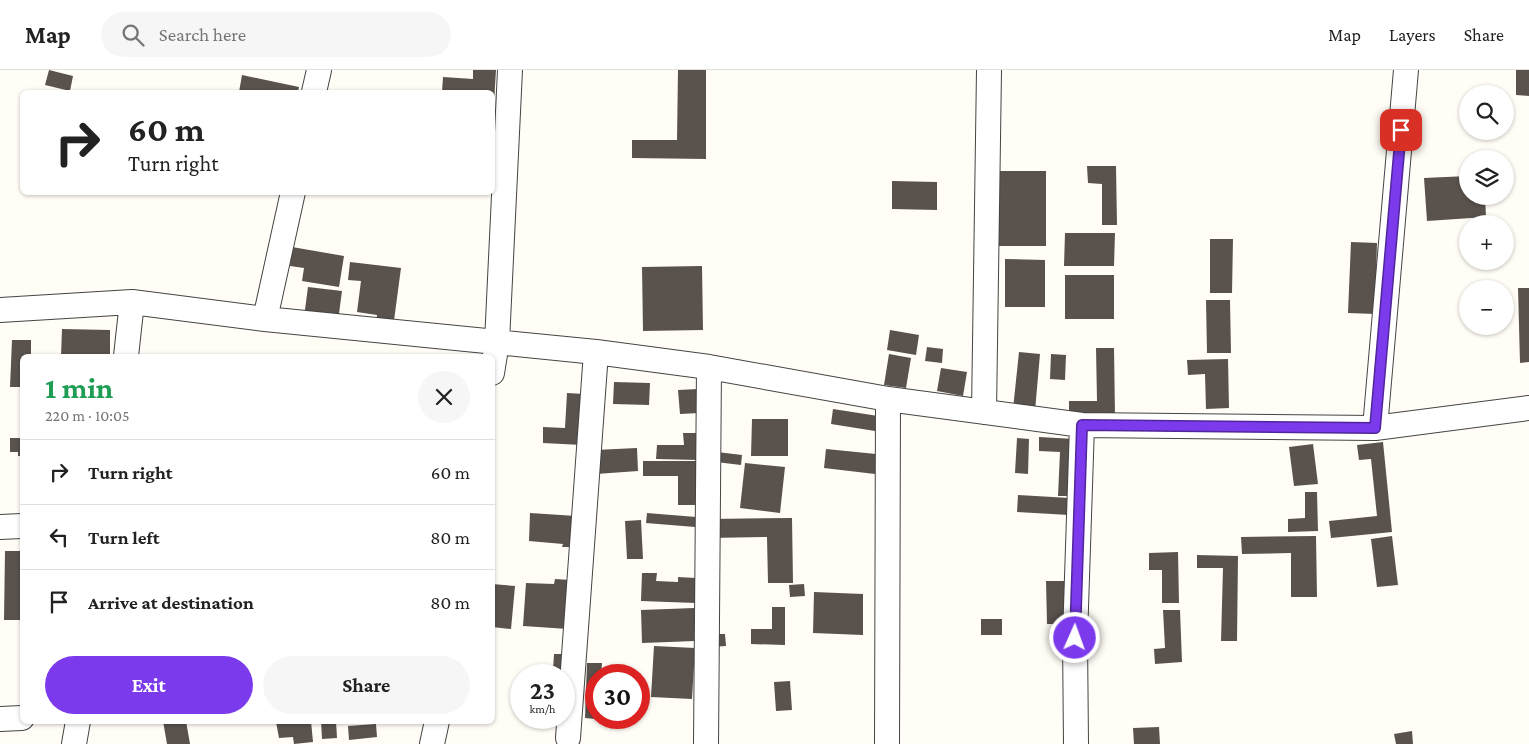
<!DOCTYPE html>
<meta charset="utf-8">
<style>
body{margin:0;font-family:"Crimson Pro",serif;background:#f6f6f6;color:#222;height:100vh;display:flex;flex-direction:column;font-size:19px;white-space:nowrap}
*{box-sizing:border-box;margin:0}
p{font-size:16px;color:#767676}
.icon{flex:none;width:28px;height:28px;fill:none;stroke:currentColor;stroke-width:2;stroke-linecap:round;stroke-linejoin:round}
.map{position:relative;flex:1;overflow:hidden}
.side{position:absolute;left:20px;top:284px;width:475px;height:370px;display:flex;flex-direction:column;background:#fff;border-radius:8px;box-shadow:0 1px 4px #0004}
.side>*{flex:none}
.banner{position:absolute;left:20px;top:20px;width:475px;height:105px;border-radius:8px;box-shadow:0 1px 4px #0004;background:#fff;color:#222;overflow:hidden}
.buttons{position:absolute;left:1459px;top:15px;display:grid;gap:10px}
.buttons a{display:grid;place-items:center;width:55px;height:55px;border-radius:50%;background:#fff;box-shadow:0 1px 4px #0004;font-size:25px}
.speed{position:absolute;left:510px;top:594px;display:flex;gap:10px;font-size:25px;font-weight:700;text-align:center}
.speed>*{display:grid;place-content:center;width:65px;height:65px;border-radius:50%;background:#fff;box-shadow:0 1px 4px #0004;line-height:1}
.speed small{font-size:12px;font-weight:400}
.speed .limit{border:8px solid #d22;background:#fff;color:#111}
.pin{position:absolute;display:grid;place-items:center;width:42px;height:42px;color:#fff;margin:-21px;border-radius:10px;box-shadow:0 2px 8px #0006}
.me{position:absolute;width:55px;margin:-28px;rotate:2deg;stroke-linejoin:round;filter:drop-shadow(0 0 4px #0008)}
.turn{display:flex;align-items:center;gap:18px;height:105px;padding:0 25px;font-size:22px}
.turn .icon{width:65px;height:65px;stroke-width:2.5}
.turn b{display:block;font-size:35px;line-height:42px}
.round{display:grid;place-items:center;flex:none;width:52px;height:52px;border-radius:26px;background:#f6f6f6}
.overview{display:flex;align-items:center;justify-content:space-between;height:85px;padding:0 25px}
h1{font-size:30px;font-weight:700;line-height:38px;color:#1e9e55}
.primary-button{display:flex;gap:10px;margin-top:auto;padding:10px 25px}
.primary-button a{flex:1;height:58px;border-radius:30px;background:#7c3aed;color:#fff;font-size:20px;font-weight:700;line-height:58px;text-align:center}
.primary-button a+a{background:#f6f6f6;color:#222}
ul{padding:0;list-style:none}
li{display:flex;align-items:center;gap:15px;height:65px;padding:0 25px;border-top:1px solid #e0e0e0}
li div{flex:1}
li b{display:block;font-size:19px}
li em{font-style:normal}
header{display:flex;align-items:center;gap:30px;box-sizing:border-box;height:70px;padding:0 25px;background:#fff;border-bottom:1px solid #e0e0e0}
header strong{font-size:24px}
nav{display:flex;gap:28px;margin-inline-start:auto;font-size:18px}
.search{width:350px;height:45px;background:#f6f6f6;display:flex;align-items:center;gap:12px;box-sizing:border-box;padding:0 18px;border-radius:28px;color:#767676;font-size:19px}
.map>svg:first-child{display:block}
.building{fill:#5a524d}
.lines{fill:none;stroke-linecap:round;stroke-linejoin:round}
.minor-casing{stroke:#444;stroke-width:26}
.minor{stroke:#fff;stroke-width:24}
.route-casing{stroke:#51269a;stroke-width:12}
.route{stroke:#7c3aed;stroke-width:9}
</style>
<header>
<strong>Map</strong>
<div class="search"><svg class="icon" aria-label="search" viewBox="0 0 24 24"><circle cx="10" cy="10" r="6"/><path d="M15 15l6 6"/></svg>Search here</div>
<nav><a>Map</a><a>Layers</a><a>Share</a></nav>
</header>
<div class="map">
<svg width="1529" height="674" viewBox="0 0 1529 674">
<rect width="100%" height="100%" fill="#fffdf5"/>
<!-- building -->
<path class="building" d="M49 0 73 6 70 21 45 15Z
M473 0H496L494 34 492 22H442L443 7 473 9Z
M678 0H706V89L632 88V70H677Z
M1516 0H1529V26L1516 25Z
M242 5 299 17 298 22H239Z
M1087 96H1116L1117 155H1102V114L1088 113Z
M995 101H1046V176H995Z
M1468 106V126H1485L1486 147 1427 151 1424 108Z
M892 111 937 112V140L892 139Z
M1065 163H1115L1114 196H1064Z
M1210 169H1233L1232 223H1210Z
M1351 172 1377 173 1375 244 1348 243Z
M292 177 344 186 339 217 302 211 304 198 290 196Z
M1005 189 1045 190V237H1005Z
M350 192 401 198 393 258 376 255 377 245 357 242 361 211 348 210Z
M702 196 703 260 643 261 642 197Z
M1065 205H1114V249H1065Z
M308 217 342 221 338 251 304 247Z
M1518 218H1529V292L1520 293Z
M1206 230H1230L1231 283H1207Z
M62 259 110 260V286H61Z
M890 260 919 265 916 285 887 280Z
M12 270H31V286H22V317H10Z
M927 277 943 279 942 293 925 291Z
M1096 278H1114L1115 346 1069 347V331H1097Z
M1019 282 1040 284 1035 341 1013 339Z
M889 284 911 288 906 318 884 315Z
M1051 284 1066 285 1065 310 1050 309Z
M1228 289 1229 338 1206 339 1205 304 1188 305 1187 290Z
M941 298 967 302 963 326 937 321Z
M614 312 650 313 649 335 613 334Z
M698 319 699 343 680 344 678 320Z
M567 323 584 324 582 375 543 373V357L565 358Z
M833 339 878 346 875 361 831 354Z
M752 349H788V386H751Z
M683 363H698V390L656 389 657 375H684Z
M1039 367 1075 369 1072 426H1058L1060 382 1039 381Z
M10 368H22V386H18V382H10Z
M1017 368 1029 369 1028 404 1015 403Z
M1383 372 1392 462 1331 468 1329 451 1377 446 1371 389 1359 390 1357 375Z
M1313 374 1318 414 1294 416 1289 377Z
M637 378 638 401 596 404 595 380Z
M826 379 876 384 875 404 824 398Z
M717 382 742 385 741 395 716 392Z
M643 391H697V435H678V406H643Z
M745 393 785 397 780 443 740 438Z
M20 395H22V426H20Z
M1305 422H1317L1318 461 1288 462V449L1305 448Z
M1018 425 1070 428 1069 445 1017 442Z
M530 443 576 446 573 477H562L563 474 529 471Z
M647 443 696 447 695 457 646 453Z
M792 448 793 513H768L767 467 710 468V449Z
M641 450 643 489H627L625 451Z
M1316 466 1317 527H1291V483L1242 484 1241 467Z
M1392 466 1398 515 1377 517 1371 469Z
M5 481H22V550H4Z
M1178 482 1179 533H1162V500H1149V483Z
M1197 485 1238 486 1237 571H1221L1223 498H1197Z
M642 503H657L656 511 678 512V507L696 508V533L641 531Z
M555 509 571 510 568 559 523 556 526 513 554 514Z
M1046 511H1065V554H1047Z
M492 514 515 516 511 559 492 557Z
M804 514 805 526 790 527 789 515Z
M814 522 863 524V565L813 563Z
M772 537H785V575L751 574V559H772Z
M694 538 695 571 642 573 641 540Z
M1163 540H1180L1182 592 1155 594 1154 579 1165 578Z
M981 549H1002V565H981Z
M710 564H725L726 576 711 577Z
M654 576 695 578 692 629 651 627Z
M554 584H566L565 605H534L535 599 553 600Z
M587 593H602L601 605H596V649L585 648Z
M790 611 792 640 776 641 774 612Z
M599 648H630L629 650 599 649Z
M163 651H186L190 674H167Z
M311 651 313 672 294 674 293 667 279 668 276 652Z
M321 651H336L337 668 322 669Z
M376 654 377 667 349 670 348 656Z
M1159 657 1160 674H1134L1133 658Z
M1412 661 1413 674H1396L1394 664Z"/>
<g class="lines">
<defs>
<path id="minor" d="M314 22 319 0
M132 232 265 249 596 282 709 297 888 329 1082 355 1375 358 1529 338
M0 240 132 232 126 286
M265 249 293 122
M492 303 497 272 510 0
M984 342 989 0
M1375 358 1406 0
M0 457 22 456
M0 649 22 648
M568 668 596 282
M74 674 78 651
M432 674 437 651
M706 674 709 297
M887 674 888 329
M1076 674 1075 568 1082 355"/>
</defs>
<!-- minor casing -->
<use href="#minor" class="minor-casing"/>
<!-- minor -->
<use href="#minor" class="minor"/>
</g>
<g class="lines">
<defs>
<path id="route" d="M1075 568 1082 355 1375 358 1401 60"/>
</defs>
<!-- route casing -->
<use href="#route" class="route-casing"/>
<!-- route -->
<use href="#route" class="route"/>
</g>
</svg>
<div class="buttons">
<a><svg class="icon" aria-label="search" viewBox="0 0 24 24"><circle cx="10" cy="10" r="6"/><path d="M15 15l6 6"/></svg></a>
<a><svg class="icon" aria-label="layers" viewBox="0 0 24 24"><path d="M12 4l9 5-9 5-9-5zM3 14l9 5 9-5"/></svg></a>
<a>+</a>
<a>−</a>
</div>
<div class="speed"><div>23<small>km/h</small></div><div class="limit">30</div></div>
<div class="pin" style="left:1401px;top:60px;background:#d93025"><svg class="icon" aria-label="arrive" viewBox="0 0 24 24"><path d="M6 21V4h12l-3 4 3 4H6"/></svg></div>
<svg class="me" style="left:1075px;top:568px" viewBox="-20 -20 40 40"><circle r="17" fill="#7c3aed" stroke="#fff" stroke-width="3"/><path d="M0-11L8 9 0 5-8 9z" fill="#fff"/></svg>
<div class="banner">
<div class="turn"><svg class="icon" aria-label="right" viewBox="0 0 24 24"><path d="M7 20v-9h11M14 6l5 5-5 5"/></svg><div><b>60 m</b>Turn right</div></div>
</div>
<section class="side">
<div class="overview"><div><h1>1 min</h1><p>220 m · 10:05</p></div><a class="round"><svg class="icon" aria-label="close" viewBox="0 0 24 24"><path d="M6 6l12 12M18 6L6 18"/></svg></a></div>
<ul>
<li><svg class="icon" aria-label="right" viewBox="0 0 24 24"><path d="M7 20v-9h11M14 6l5 5-5 5"/></svg><div><b>Turn right</b></div><em>60 m</em></li>
<li><svg class="icon" aria-label="left" viewBox="0 0 24 24"><path d="M17 20v-9H6M10 6l-5 5 5 5"/></svg><div><b>Turn left</b></div><em>80 m</em></li>
<li><svg class="icon" aria-label="arrive" viewBox="0 0 24 24"><path d="M6 21V4h12l-3 4 3 4H6"/></svg><div><b>Arrive at destination</b></div><em>80 m</em></li>
</ul>
<div class="primary-button"><a>Exit</a><a>Share</a></div>
</section>
</div>
